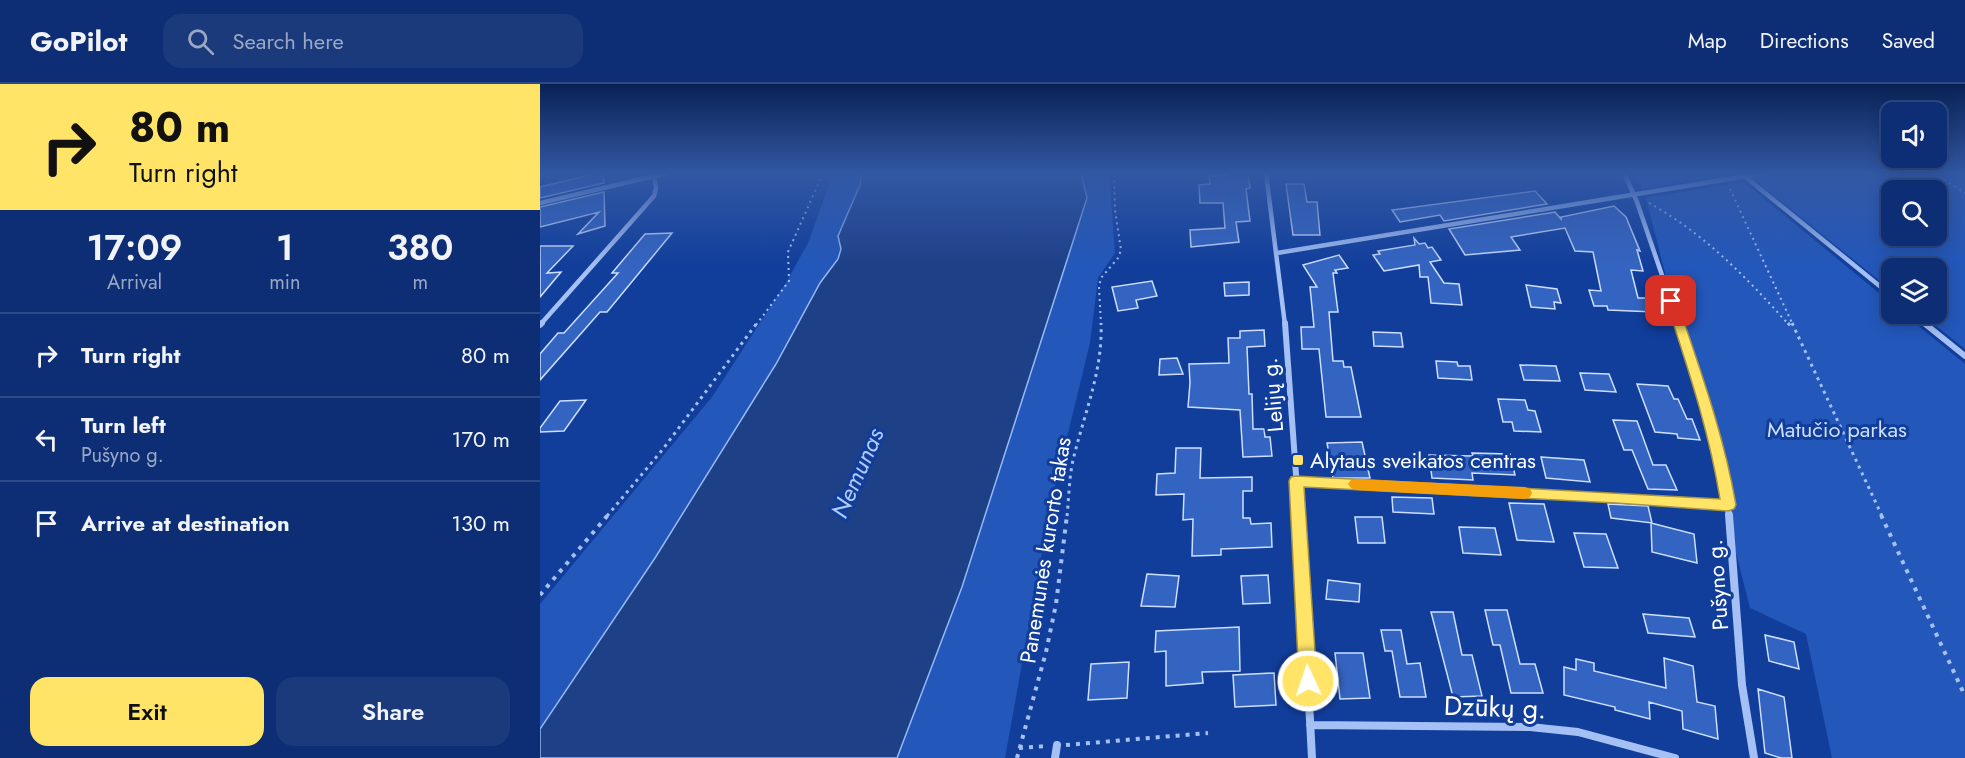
<!DOCTYPE html>
<meta charset="utf-8">
<style>
body{margin:0;font-family:Jost,sans-serif;background:#1b3a7c;color:#f1f3f6;height:100vh;display:flex;flex-direction:column;font-size:22px;white-space:nowrap}
*{box-sizing:border-box;margin:0}
p{font-size:20px;color:#9aa8c5}
.icon{flex:none;width:33px;height:33px;fill:none;stroke:currentColor;stroke-width:2;stroke-linecap:round;stroke-linejoin:round}
.map{position:relative;flex:1;overflow:hidden}
.sheet{display:flex;flex-direction:column;background:#0d2e74;width:540px}
.sheet>*{flex:none}
.hud{background:#ffe468;color:#111;overflow:hidden}
.buttons{position:absolute;left:1341px;top:18px;display:grid;gap:12px}
.buttons a{display:grid;place-items:center;width:66px;height:66px;border-radius:12px;background:#0d2e74;box-shadow:0 3px 15px #0003,0 0 0 2px #2d4a86;font-size:30px}
.pin{position:absolute;display:grid;place-items:center;width:51px;height:51px;color:#fff;margin:-26px;border-radius:12px;box-shadow:0 3px 9px #0006}
.me{position:absolute;width:66px;margin:-33px;rotate:357deg;stroke-linejoin:round;filter:drop-shadow(0 0 4px #0008)}
.turn{display:flex;align-items:center;gap:21px;height:126px;padding:0 30px;font-size:27px}
.turn .icon{width:78px;height:78px;stroke-width:2.5}
.turn b{display:block;font-size:42px;line-height:51px}
.eta{display:flex;justify-content:space-evenly;align-items:center;height:102px;text-align:center}
.eta b{font-size:36px;font-weight:600;line-height:42px}
.cta{display:flex;gap:12px;margin-top:auto;padding:12px 30px}
.cta a{flex:1;height:69px;border-radius:18px;background:#ffe468;color:#111;font-size:24px;font-weight:600;line-height:69px;text-align:center}
.cta a+a{background:#1b3a7c;color:#f1f3f6}
ul{padding:0;list-style:none}
li{display:flex;align-items:center;gap:18px;height:84px;padding:0 30px;border-top:2px solid #2d4a86}
li div{flex:1}
li b{display:block;font-size:22px}
li em{font-style:normal}
header{display:flex;align-items:center;gap:36px;box-sizing:border-box;height:84px;padding:0 30px;background:#0d2e74;border-bottom:2px solid #2d4a86}
header strong{font-size:28px}
nav{display:flex;gap:33px;margin-inline-start:auto;font-size:21px}
.search{width:420px;height:54px;background:#1b3a7c;display:flex;align-items:center;gap:15px;box-sizing:border-box;padding:0 21px;border-radius:18px;color:#9aa8c5;font-size:22px}
main{display:flex;flex:1;min-height:0}
.map>svg:first-child{display:block}
.green{fill:#2357ba;fill-rule:evenodd}
.water{fill:#1e4087;stroke:#96b9f8;stroke-width:1.5}
.building{fill:#3464c1;stroke:#cddefe;stroke-width:1.5}
.lines{fill:none;stroke-linecap:round;stroke-linejoin:round}
.path-far2{stroke:#a4c0f4;stroke-width:2;stroke-dasharray:2 4;stroke-linecap:butt}
.path-far1{stroke:#a4c0f4;stroke-width:3;stroke-dasharray:3 4.5;stroke-linecap:butt}
.path{stroke:#a4c0f4;stroke-width:4;stroke-dasharray:4 6;stroke-linecap:butt}
.minor-far2{stroke:#a4c0f4;stroke-width:4.5}
.minor-far1{stroke:#a4c0f4;stroke-width:6}
.minor{stroke:#a4c0f4;stroke-width:8}
.route{fill:#ffe468;stroke:#a69444;stroke-width:1.5}
.slow{fill:#f59e0b}
.poi-dot{fill:#ffe468;stroke:#113e9b;stroke-width:2}
.labels{text-anchor:middle;dominant-baseline:central;stroke-width:6;stroke-linejoin:round;paint-order:stroke}
.street-label{font-size:22px;fill:#fff;stroke:#113e9b}
.park-label{font-size:22px;fill:#cddefe;stroke:#113e9b}
.poi-label{font-size:22px;fill:#fff;stroke:#113e9b;text-anchor:start}
.water-label{font-size:24px;font-style:italic;fill:#b1cbfb;stroke:#113e9b}
.near-street-label{font-size:27px;fill:#fff;stroke:#113e9b}
</style>
<header>
<strong>GoPilot</strong>
<div class="search"><svg class="icon" aria-label="search" viewBox="0 0 24 24"><circle cx="10" cy="10" r="6"/><path d="M15 15l6 6"/></svg>Search here</div>
<nav><a>Map</a><a>Directions</a><a>Saved</a></nav>
</header>
<main>
<section class="sheet">
<div class="hud">
<div class="turn"><svg class="icon" aria-label="right" viewBox="0 0 24 24"><path d="M7 20v-9h11M14 6l5 5-5 5"/></svg><div><b>80 m</b>Turn right</div></div>
</div>
<div class="eta">
<div><b>17:09</b><p>Arrival</p></div>
<div><b>1</b><p>min</p></div>
<div><b>380</b><p>m</p></div>
</div>
<ul>
<li><svg class="icon" aria-label="right" viewBox="0 0 24 24"><path d="M7 20v-9h11M14 6l5 5-5 5"/></svg><div><b>Turn right</b></div><em>80 m</em></li>
<li><svg class="icon" aria-label="left" viewBox="0 0 24 24"><path d="M17 20v-9H6M10 6l-5 5 5 5"/></svg><div><b>Turn left</b><p>Pušyno g.</p></div><em>170 m</em></li>
<li><svg class="icon" aria-label="arrive" viewBox="0 0 24 24"><path d="M6 21V4h12l-3 4 3 4H6"/></svg><div><b>Arrive at destination</b></div><em>130 m</em></li>
</ul>
<div class="cta"><a>Exit</a><a>Share</a></div>
</section>
<div class="map">
<svg width="1425" height="674" viewBox="0 0 1425 674">
<rect width="100%" height="100%" fill="#113e9b"/>
<!-- green -->
<path class="green" d="M297 89H322L298 175 280 199 236 280 115 474 0 645V520L172 313 247 197 269 157 289 100Z
M541 89H569L575 169 558 194 550 259 511 419 465 674H357L422 503 547 114Z
M1095 89H1200L1102 105Z
M1206 89H1425V265L1381 230H1396V184H1352L1351 206ZM1352 106H1396V152H1352Z
M1204 98 1351 219 1352 230H1364L1425 280V674H1292L1266 550 1210 524 1106 114Z"/>
<!-- water -->
<path class="water" d="M322 89H541L547 114 422 503 357 674H0V645L115 474 236 280 280 199 298 175 301 165 298 152 320 101Z"/>
<!-- building -->
<path class="building" d="M57 89H64V99L0 114V103Z
M688 89H708L710 104 706 105 710 137 696 138 699 158 651 163 650 146 685 144 683 119H660L659 101 670 100 669 92 688 91Z
M746 100H764L767 118H777L780 151H753Z
M995 107 1007 120 904 137 900 131 860 138 852 126Z
M64 108 65 142 38 150 59 128 0 143V123Z
M1074 122 1086 133 1100 167 1097 166 1103 187 1091 186 1098 214H1108L1114 228 1068 226 1067 222H1054L1049 206 1061 207 1053 168 1035 167 1025 144 971 153 980 166 925 171 909 145 1015 128 1021 135V133Z
M132 149 67 228H60L0 296V270L18 249H24L78 189H72L105 150Z
M874 154 879 160 885 159 888 164 892 163 901 176 890 178 904 199 919 200 922 221 891 219 888 193H880L879 181 844 187 833 171 840 170 838 167 875 161Z
M0 162H33L7 189 21 188 0 213Z
M799 171 808 184 795 186 797 189H793L798 228H789L793 277H803L804 283H811L821 333H786L779 265H762L761 243H774L770 203H777L763 181Z
M612 197 617 212 596 216 598 224 578 227 572 203Z
M709 198V211L685 212 684 199Z
M986 201 1017 205 1021 219 1014 218 1015 225 991 223Z
M724 246 725 262 707 263 709 310H712L713 345H724L725 353H730L732 372 703 373 700 326 648 323 650 299 649 280 689 279 688 254H700V247Z
M833 248 861 249 863 263 834 262Z
M637 274 643 290 619 291 620 275Z
M896 277 917 278 918 282H930L932 296 898 294Z
M980 281 1016 282 1020 297 984 296Z
M1040 289 1069 290 1076 308 1045 306Z
M1097 300 1128 302 1134 315H1138L1147 335H1152L1160 356 1138 354 1137 350 1115 348Z
M958 315 985 316 988 326 995 327 1001 348 974 347 972 338H963Z
M46 316 24 347 0 348V344L20 317Z
M1073 336 1097 337 1113 381H1126L1137 406 1108 405 1092 366H1084Z
M822 358 830 394H793L787 359Z
M636 364H661L660 394 712 393V407H703V434H710L711 440 731 439 732 463 681 465V471L652 472 653 435 643 436 644 410 616 411 617 390 635 389Z
M932 369 970 370 975 391 932 389 933 396 892 394 889 371 933 372Z
M1001 373 1044 376 1050 398 1006 394Z
M852 413 892 414 894 430 853 428Z
M969 419 1004 420 1014 458 977 456Z
M1068 420 1108 422 1112 439 1071 434Z
M815 433H842L845 459H818Z
M1111 439 1154 450 1157 479 1112 468Z
M919 443 955 444 961 471 923 469Z
M1034 449 1066 450 1078 484 1044 483Z
M607 490 639 492 635 523 601 522Z
M728 491 730 519 703 520 701 492Z
M788 496 820 500 819 518 786 515Z
M945 526H967L980 580H995L1003 609H971L960 561H953Z
M891 528H913L922 571H932L942 612 913 613Z
M1103 530 1149 534 1155 553 1108 549Z
M699 543 700 587 662 588 663 599 626 602V567L615 568 616 547Z
M841 546H861L867 580 880 579 886 613H860L852 567H845Z
M1225 551 1254 558 1259 585 1229 577Z
M795 569H823L830 614 800 615Z
M1124 574 1153 582 1157 618 1175 622 1178 655 1143 645 1142 627 1109 618 1110 635 1075 626V623L1024 611V583L1036 586V575L1054 579V587L1126 604Z
M589 578 587 614 548 616 551 580Z
M734 589 736 621 695 623 693 591Z
M1218 605 1244 613 1252 674H1241L1225 669Z"/>
<g class="lines">
<!-- path-far2 -->
<path class="path-far2" d="M1394 89 1425 109
M1190 105 1253 241
M1109 119C1165 150 1207 194 1249 241
M216 241 249 197 248 168 283 89
M561 241 559 203 561 194 578 174 581 166 575 126 574 89"/>
<!-- path-far1 -->
<path class="path-far1" d="M1248 239 1252 244
M1252 239 1342 432
M67 432 123 365 217 239
M527 432C529 414 529 394 533 376 544 330 563 287 561 239"/>
<!-- path -->
<path class="path" d="M1341 431 1425 612
M0 511 68 431
M526 661 668 649
M479 664 508 662
M477 674 506 568 516 520 527 431"/>
<!-- minor-far2 -->
<path class="minor-far2" d="M726 89 745 241
M1084 89 1097 118 1139 241
M1203 91 1352 212
M0 119 114 92
M737 169 1225 89
M1373 230 1386 241
M0 241 114 112 116 104 114 92 127 89"/>
<!-- minor-far1 -->
<path class="minor-far1" d="M745 239 759 432
M1139 239 1181 373 1189 432
M1384 239 1425 272
M0 241 2 239
M756 397 1188 421"/>
<!-- minor -->
<path class="minor" d="M759 431 772 674
M1189 431 1202 601 1214 674
M770 641 990 643 1038 648 1135 674
M515 674 517 661"/>
</g>
<!-- sky -->
<linearGradient id="sky" x2="0" y2="1"><stop stop-color="#092255"/><stop offset="0.49" stop-color="#3258a4"/><stop offset="1" stop-color="#3258a4" stop-opacity="0"/></linearGradient>
<rect width="1425" height="183" fill="url(#sky)"/>
<!-- route -->
<path class="route" d="M1131 213 1137 217C1160 285 1184 351 1196 421L1194 425 1188 427 1076 419 764 403 777 597 774 603 768 605 761 603 759 597 749 397 751 393 756 392 1180 415C1169 346 1147 282 1126 217Z"/>
<!-- slow -->
<path class="slow" d="M816 395 985 403 990 405 992 409 990 413 985 415 816 406 811 404 808 400 811 396Z"/>
<!-- markers -->
<rect class="poi-dot" x="752" y="370" width="12" height="12" rx="3"/>
<g class="labels">
<!-- street labels -->
<g class="street-label">
<text transform="translate(732 311) rotate(-95)">Lelijų g.</text>
<text transform="translate(505 466) rotate(-81)">Panemunės kurorto takas</text>
<text transform="translate(1177 501) rotate(-94)">Pušyno g.</text>
</g>
<!-- park labels -->
<g class="park-label">
<text x="1297" y="345">Matučio parkas</text>
</g>
<!-- poi labels -->
<g class="poi-label">
<text x="770" y="376">Alytaus sveikatos centras</text>
</g>
<!-- water labels -->
<g class="water-label">
<text transform="translate(317 389) rotate(-66)">Nemunas</text>
</g>
<!-- near-street labels -->
<g class="near-street-label">
<text transform="translate(955 623) rotate(2)">Dzūkų g.</text>
</g>
</g>
</svg>
<div class="buttons">
<a><svg class="icon" aria-label="sound" viewBox="0 0 24 24"><path d="M4 9h4l5-4v14l-5-4H4zM17 9q2 3 0 6"/></svg></a>
<a><svg class="icon" aria-label="search" viewBox="0 0 24 24"><circle cx="10" cy="10" r="6"/><path d="M15 15l6 6"/></svg></a>
<a><svg class="icon" aria-label="layers" viewBox="0 0 24 24"><path d="M12 4l9 5-9 5-9-5zM3 14l9 5 9-5"/></svg></a>
</div>
<div class="pin" style="left:1131px;top:217px;background:#d93025"><svg class="icon" aria-label="arrive" viewBox="0 0 24 24"><path d="M6 21V4h12l-3 4 3 4H6"/></svg></div>
<svg class="me" style="left:768px;top:597px" viewBox="-20 -20 40 40"><circle r="17" fill="#ffe468" stroke="#fff" stroke-width="3"/><path d="M0-11L8 9 0 5-8 9z" fill="#fff"/></svg>
</div>
</main>
